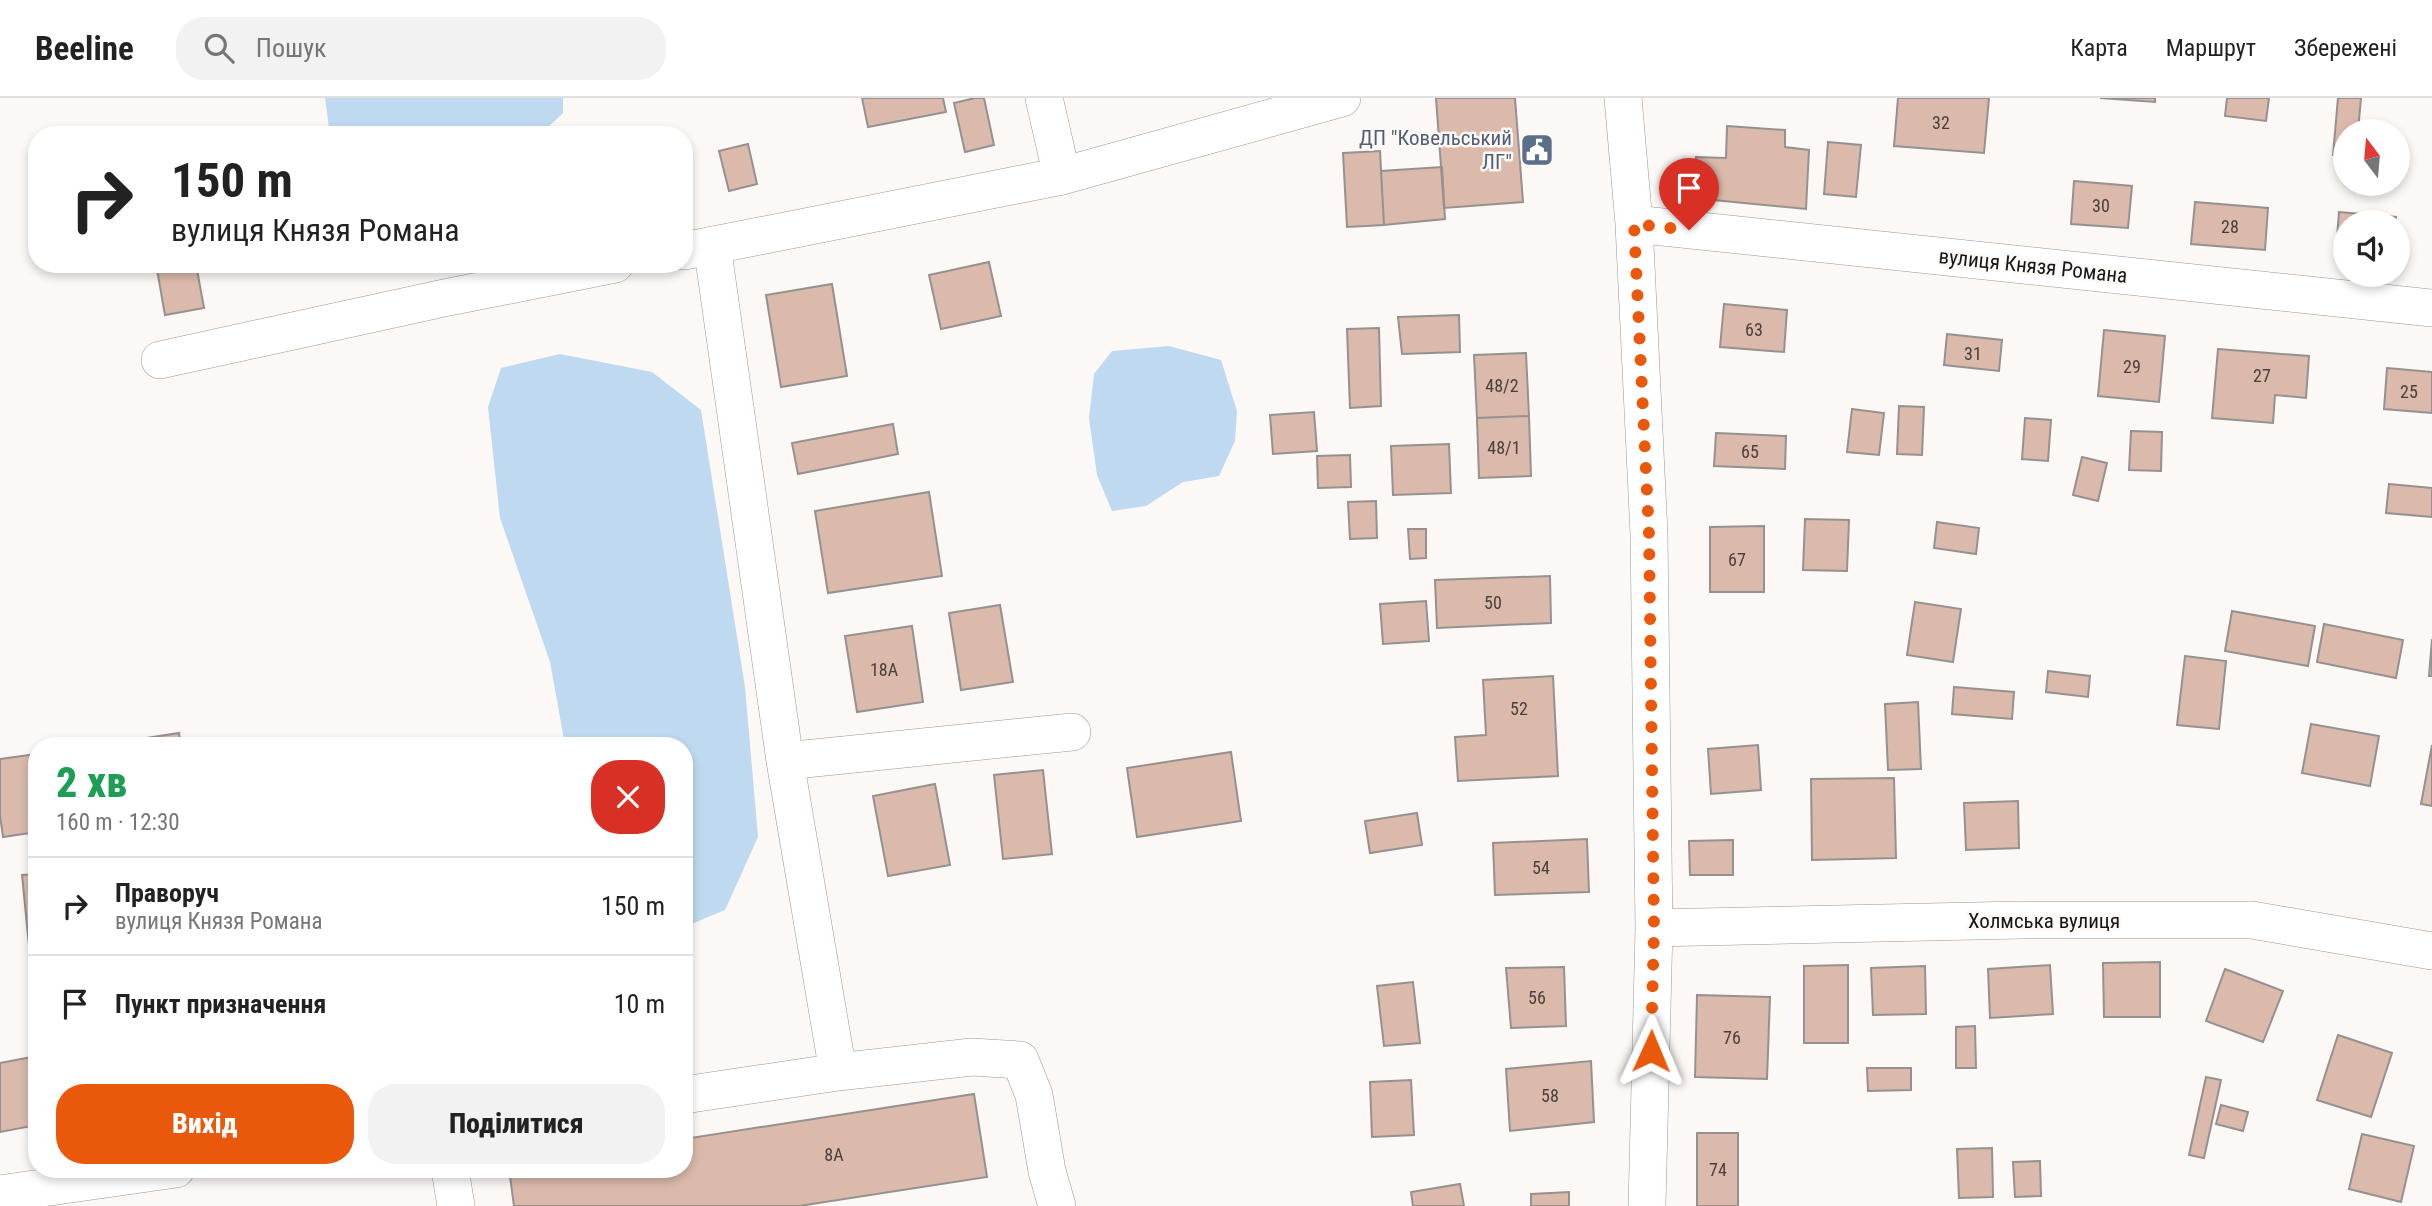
<!DOCTYPE html>
<html lang="uk">
<meta charset="utf-8">
<style>
body{margin:0;font-family:"Roboto Condensed",sans-serif;background:#f2f2f2;color:#222;height:100vh;display:flex;flex-direction:column;font-size:26px;white-space:nowrap}
*{box-sizing:border-box;margin:0}
p{font-size:23px;color:#767676}
.icon{flex:none;width:38px;height:38px;fill:none;stroke:currentColor;stroke-width:2;stroke-linecap:round;stroke-linejoin:round}
.map{position:relative;flex:1;overflow:hidden}
.side{position:absolute;left:28px;top:639px;width:665px;height:441px;display:flex;flex-direction:column;background:#fff;border-radius:28px;box-shadow:0 4px 10px #0003}
.side>*{flex:none}
.banner{position:absolute;left:28px;top:28px;width:665px;height:147px;border-radius:28px;box-shadow:0 4px 10px #0003;background:#fff;color:#222;overflow:hidden}
.needle{width:46px;rotate:344deg}
.tools{position:absolute;left:2333px;top:21px;display:grid;gap:14px}
.tools a{display:grid;place-items:center;width:77px;height:77px;border-radius:50%;background:#fff;box-shadow:0 4px 10px #0003;font-size:35px}
.pin{position:absolute;display:grid;place-items:center;width:60px;height:60px;color:#fff;margin:-72px -30px;border-radius:50% 50% 50% 0;rotate:-45deg;box-shadow:0 0 7px #0007}
.pin .icon{rotate:45deg}
.me{position:absolute;width:77px;margin:-38px;rotate:1deg;stroke-linejoin:round;filter:drop-shadow(0 0 5px #0008)}
.turn{display:flex;align-items:center;gap:24px;height:147px;padding:0 28px;font-size:32px}
.turn .icon{width:91px;height:91px;stroke-width:2.5}
.turn b{display:block;font-size:49px;line-height:60px}
.round{display:grid;place-items:center;flex:none;width:74px;height:74px;border-radius:28px;background:#f2f2f2}
.overview{display:flex;align-items:center;justify-content:space-between;height:119px;padding:0 28px}
h1{font-size:42px;font-weight:800;line-height:52px;color:#1e9e55}
.primary-button{display:flex;gap:14px;margin-top:auto;padding:14px 28px}
.primary-button a{flex:1;height:80px;border-radius:28px;background:#ea580c;color:#fff;font-size:28px;font-weight:800;line-height:80px;text-align:center}
.primary-button a+a{background:#f2f2f2;color:#222}
ul{padding:0;list-style:none}
li{display:flex;align-items:center;gap:21px;height:98px;padding:0 28px;border-top:2px solid #e0e0e0}
li div{flex:1}
li b{display:block;font-size:26px}
li em{font-style:normal}
header{display:flex;align-items:center;gap:42px;box-sizing:border-box;height:98px;padding:0 35px;background:#fff;border-bottom:2px solid #e0e0e0}
header strong{font-size:33px}
nav{display:flex;gap:38px;margin-inline-start:auto;font-size:24px}
.search{width:490px;height:63px;background:#f2f2f2;display:flex;align-items:center;gap:18px;box-sizing:border-box;padding:0 24px;border-radius:28px;color:#767676;font-size:26px}
.map>svg:first-child{display:block}
.water{fill:#bed9f0}
.building{fill:#dbbaac;stroke:#959190;stroke-width:2}
.lines{fill:none;stroke-linecap:round;stroke-linejoin:round}
.minor-casing{stroke:#9a9795;stroke-width:38}
.minor{stroke:#fff;stroke-width:37}
.route{stroke:#ea580c;stroke-width:12;stroke-dasharray:0 21.6}
.labels{text-anchor:middle;dominant-baseline:central;stroke-width:5;stroke-linejoin:round;paint-order:stroke}
.number-label{font-size:18px;fill:#483f3b}
.service-label{font-size:21px;fill:#4e5e75;stroke:#fcf8f6;text-anchor:end}
.street-label{font-size:21px;fill:#171615;stroke:#fcf8f6}
</style>
<header>
<strong>Beeline</strong>
<div class="search"><svg class="icon" aria-label="search" viewBox="0 0 24 24"><circle cx="10" cy="10" r="6"/><path d="M15 15l6 6"/></svg>Пошук</div>
<nav><a>Карта</a><a>Маршрут</a><a>Збережені</a></nav>
</header>
<div class="map">
<svg width="2432" height="1108" viewBox="0 0 2432 1108">
<rect width="100%" height="100%" fill="#fcf8f6"/>
<!-- water -->
<path class="water" d="M325 0H563V15L545 32 516 37H330Z
M1169 248 1221 262 1237 313 1235 343 1219 378 1183 384 1146 408 1112 413 1097 377 1089 320 1094 276 1112 253Z
M560 256 652 274 701 312 745 589 758 739 725 812 684 829V648L565 647 550 564 500 420 488 309 501 270Z"/>
<!-- building -->
<path class="building" d="M862 0H943L946 14 868 29Z
M975 0H984L994 47 965 54 954 5Z
M1436 0H1515L1523 104 1444 110Z
M1898 0H1989L1984 55 1894 48Z
M2100 0H2155V4Z
M2227 0H2269L2266 23 2225 18Z
M2338 0H2361L2358 33H2345V58L2333 57Z
M1727 28 1785 32V49L1809 52 1806 111 1693 100 1696 59 1726 60Z
M1828 44 1861 47 1856 99 1824 96Z
M748 46 757 86 729 93 719 53Z
M1380 53 1384 127 1347 129 1343 55Z
M1442 69 1445 121 1384 127 1381 73Z
M2074 83 2132 88 2128 130 2071 126Z
M2195 104 2268 110 2265 152 2191 146Z
M2339 114 2396 119 2395 124H2345V153L2336 152Z
M989 164 1001 218 941 231 929 177Z
M156 166H196L204 210 165 217Z
M832 186 847 278 781 289 766 197Z
M1724 206 1787 212 1784 254 1720 249Z
M1459 217 1460 254 1402 256 1398 219Z
M1379 230 1381 308 1350 310 1347 231Z
M2104 232 2165 238 2159 304 2098 298Z
M1947 236 2002 242 1999 273 1944 267Z
M2218 251 2309 258 2306 300 2275 297 2273 325 2212 320Z
M1526 255 1529 318 1477 320 1474 257Z
M2387 270 2432 274V315L2384 311Z
M1899 308 1924 309 1922 357 1897 356Z
M1852 311 1884 315 1879 357 1847 354Z
M1314 314 1317 353 1273 356 1270 317Z
M1529 318 1531 378 1479 380 1477 320Z
M2025 320 2051 322 2048 363 2022 361Z
M893 326 898 356 798 376 792 345Z
M2131 333 2162 334 2161 373 2129 372Z
M1716 335 1786 338 1785 371 1714 368Z
M1449 346 1451 395 1393 397 1391 348Z
M1350 357 1351 389 1318 390 1317 358Z
M2082 359 2107 365 2098 403 2073 397Z
M2389 386 2432 390V419L2386 415Z
M929 394 942 478 828 495 815 413Z
M1376 403 1377 440 1350 441 1348 404Z
M1805 421 1849 422 1847 473 1803 472Z
M1937 424 1979 430 1976 456 1934 450Z
M1764 428V494H1710V429Z
M1408 431H1426V460L1410 461Z
M1550 478 1551 525 1437 530 1435 482Z
M1426 503 1429 543 1383 546 1380 506Z
M1915 504 1961 511 1953 564 1907 557Z
M1000 507 1013 584 961 592 949 515Z
M2232 513 2315 528 2308 568 2225 553Z
M2324 526 2403 542 2396 580 2317 564Z
M912 528 923 604 857 614 845 538Z
M2432 541V578H2429Z
M2185 558 2226 563 2219 631 2177 627Z
M2048 573 2090 578 2088 599 2046 594Z
M1553 578 1558 678 1458 683 1455 639 1486 637 1483 582Z
M1954 589 2014 594 2012 621 1952 616Z
M1918 604 1921 671 1888 672 1885 606Z
M2311 626 2379 638 2370 688 2302 675Z
M179 635 181 648H95Z
M1758 647 1761 692 1711 696 1708 651Z
M2432 647V708L2421 706Z
M1231 654 1241 723 1137 739 1127 670Z
M37 656V734L3 739 0 718V661Z
M1043 672 1052 756 1003 761 994 677Z
M1894 680 1896 760 1812 762 1811 681Z
M935 686 950 767 888 778 873 698Z
M2018 703 2019 750 1966 752 1964 705Z
M1417 715 1422 747 1370 755 1365 723Z
M1587 741 1589 794 1495 797 1493 745Z
M1733 742V777H1690L1689 743Z
M37 776V857L30 858 22 777Z
M2160 864V919H2104L2103 865Z
M1848 867V945H1804V868Z
M2050 867 2053 916 1990 920 1988 871Z
M1925 868 1926 916 1873 917 1871 870Z
M1564 869 1566 928 1511 930 1506 870Z
M2225 871 2283 893 2263 944 2206 923Z
M1413 884 1420 945 1384 948 1377 888Z
M1697 897 1770 899 1767 981 1695 979Z
M1975 928 1976 970H1956V929Z
M2338 937 2392 955 2371 1019 2317 1002Z
M37 958V1027L0 1034V965Z
M1591 963 1594 1024 1510 1033 1506 971Z
M1867 970H1911V992L1868 993Z
M2206 979 2221 982 2204 1060 2189 1057Z
M1411 982 1414 1037 1372 1039 1370 984Z
M974 996 987 1079 799 1108H514L509 1071H684V1041Z
M2221 1007 2248 1014 2243 1033 2216 1026Z
M1697 1035H1738V1108H1697Z
M2362 1036 2414 1048 2401 1104 2349 1091Z
M1992 1050 1993 1099 1959 1100 1957 1051Z
M2040 1063 2041 1098 2015 1099 2013 1064Z
M1460 1086 1464 1108H1413L1411 1094Z
M1569 1094V1108H1531V1096Z"/>
<g class="lines">
<defs>
<path id="minor" d="M1044 0 1062 78
M1623 0 1634 126 1649 436 1654 830 1647 1108
M1634 126 2432 210
M684 153 1062 78 1342 0
M160 262 444 200 615 166
M785 663 1072 634
M1654 830 2021 822H2252L2432 853
M838 974 972 959 1020 962 1034 997 1047 1073 1057 1108
M684 997 838 974 785 663 712 147
M450 1071 456 1108
M0 1096 176 1071"/>
</defs>
<!-- minor casing -->
<use href="#minor" class="minor-casing"/>
<!-- minor -->
<use href="#minor" class="minor"/>
</g>
<g class="lines">
<!-- route -->
<path class="route" d="M1651 953 1654 830 1649 436 1634 126 1689 132"/>
</g>
<!-- icons -->
<defs>
<symbol id="civic-square" viewBox="-11 -11 22 22"><rect x="-9" y="-9" width="18" height="18" rx="4" fill="#5c6f8a" stroke="#fcf8f6"/><path d="M-.6-6.5H3V-4.5H.6V-3L4-1V1h2V6H-6V1h2V-1L-.6-3ZM-1.2 2.5V6h2.4V2.5Z" fill="#fff"/></symbol>
</defs>
<g fill-rule="evenodd">
<use href="#civic-square" x="1518" y="33" width="38" height="38"/>
</g>
<g class="labels">
<!-- number labels -->
<g class="number-label">
<text x="1941" y="24">32</text>
<text x="2101" y="107">30</text>
<text x="2230" y="128">28</text>
<text x="1754" y="231">63</text>
<text x="1973" y="255">31</text>
<text x="2132" y="268">29</text>
<text x="2262" y="277">27</text>
<text x="1502" y="287">48/2</text>
<text x="2409" y="293">25</text>
<text x="1504" y="349">48/1</text>
<text x="1750" y="353">65</text>
<text x="1737" y="461">67</text>
<text x="1493" y="504">50</text>
<text x="884" y="571">18А</text>
<text x="1519" y="610">52</text>
<text x="1541" y="769">54</text>
<text x="1537" y="899">56</text>
<text x="1732" y="939">76</text>
<text x="1550" y="997">58</text>
<text x="834" y="1056">8А</text>
<text x="1718" y="1071">74</text>
</g>
<!-- service labels -->
<g class="service-label">
<text x="1512" y="40">ДП "Ковельський<tspan x="1512" dy="24">ЛГ"</tspan></text>
</g>
<!-- street labels -->
<g class="street-label">
<text transform="translate(2033 168) rotate(6)">вулиця Князя Романа</text>
<text x="2044" y="823">Холмська вулиця</text>
</g>
</g>
</svg>
<div class="tools">
<a><svg class="needle" viewBox="-14 -14 28 28"><path d="M0-13l5 13h-10z" fill="#e53935"/><path d="M0 13l5-13h-10z" fill="#767676"/></svg></a>
<a><svg class="icon" aria-label="sound" viewBox="0 0 24 24"><path d="M4 9h4l5-4v14l-5-4H4zM17 9q2 3 0 6"/></svg></a>
</div>
<div class="pin" style="left:1689px;top:132px;background:#d93025"><svg class="icon" aria-label="arrive" viewBox="0 0 24 24"><path d="M6 21V4h12l-3 4 3 4H6"/></svg></div>
<svg class="me" style="left:1651px;top:953px" viewBox="-20 -20 40 40"><path d="M0-17L14 15 0 8-14 15z" fill="#ea580c" stroke="#fff" stroke-width="4"/></svg>
<div class="banner">
<div class="turn"><svg class="icon" aria-label="right" viewBox="0 0 24 24"><path d="M7 20v-9h11M14 6l5 5-5 5"/></svg><div><b>150 m</b>вулиця Князя Романа</div></div>
</div>
<section class="side">
<div class="overview"><div><h1>2 хв</h1><p>160 m · 12:30</p></div><a class="round" style="background:#d93025;color:#fff"><svg class="icon" aria-label="close" viewBox="0 0 24 24"><path d="M6 6l12 12M18 6L6 18"/></svg></a></div>
<ul>
<li><svg class="icon" aria-label="right" viewBox="0 0 24 24"><path d="M7 20v-9h11M14 6l5 5-5 5"/></svg><div><b>Праворуч</b><p>вулиця Князя Романа</p></div><em>150 m</em></li>
<li><svg class="icon" aria-label="arrive" viewBox="0 0 24 24"><path d="M6 21V4h12l-3 4 3 4H6"/></svg><div><b>Пункт призначення</b></div><em>10 m</em></li>
</ul>
<div class="primary-button"><a>Вихід</a><a>Поділитися</a></div>
</section>
</div>
